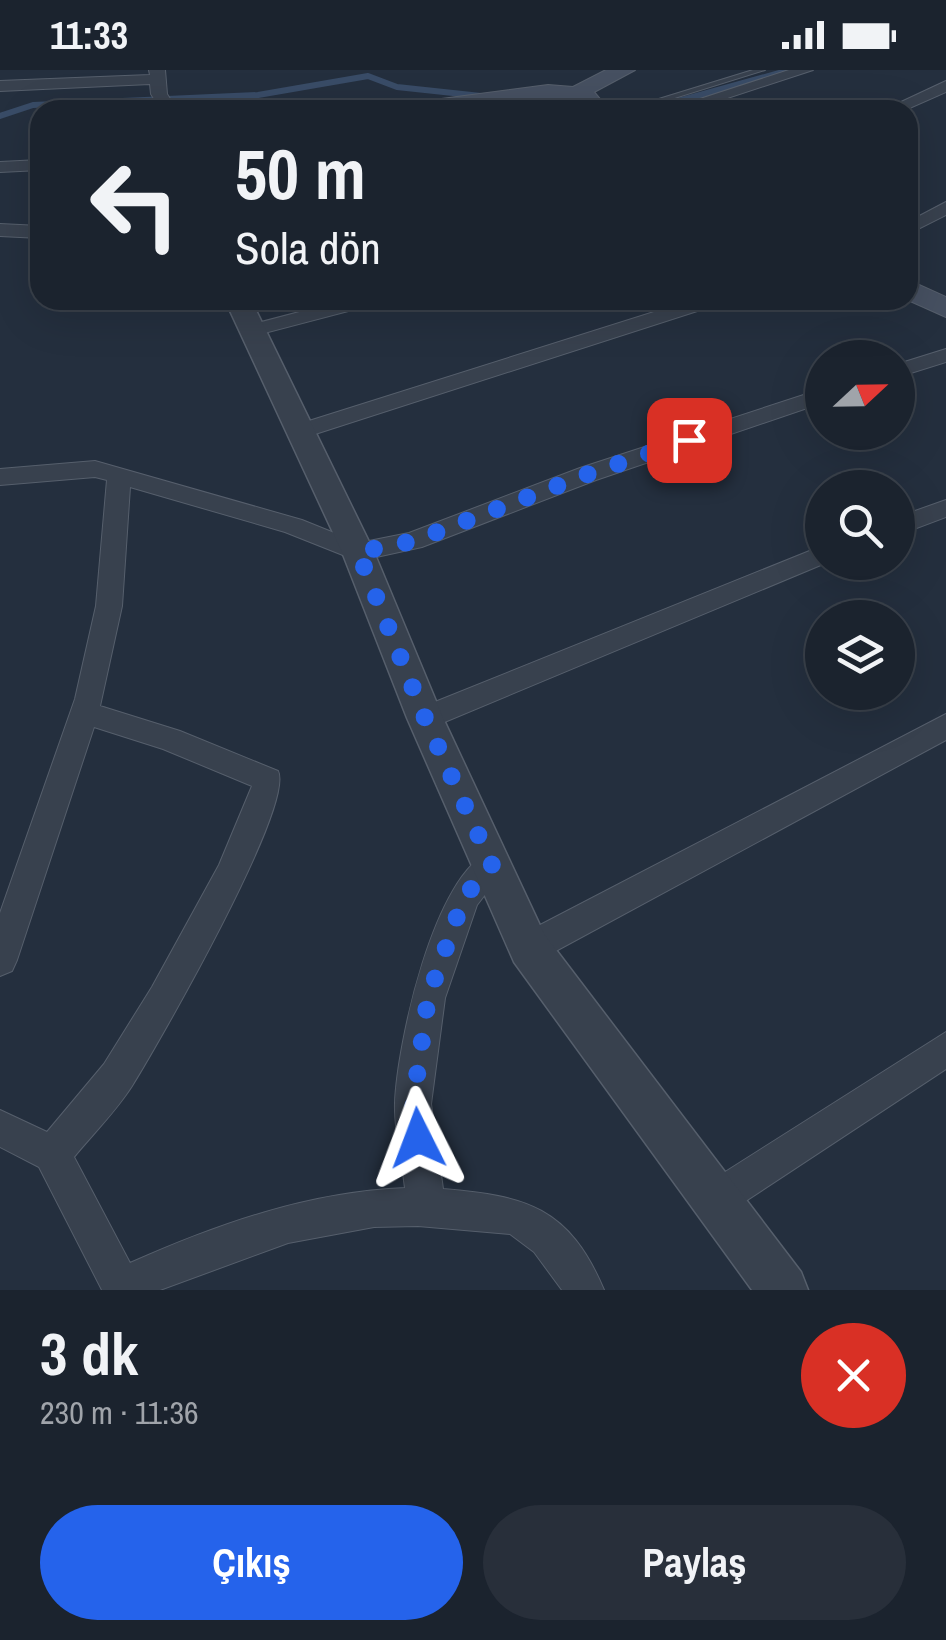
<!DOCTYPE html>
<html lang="tr">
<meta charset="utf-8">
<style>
body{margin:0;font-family:"Archivo Narrow",sans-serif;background:#282f3a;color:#f1f3f6;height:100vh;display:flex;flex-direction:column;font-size:38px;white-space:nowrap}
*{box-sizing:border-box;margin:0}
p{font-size:32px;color:#a0a4aa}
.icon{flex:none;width:55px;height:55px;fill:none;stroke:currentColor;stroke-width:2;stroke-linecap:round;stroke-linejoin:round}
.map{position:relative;height:1220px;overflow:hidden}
.sheet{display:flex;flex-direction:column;background:#1b232e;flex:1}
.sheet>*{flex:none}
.guide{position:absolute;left:30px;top:30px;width:888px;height:210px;border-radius:30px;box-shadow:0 10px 40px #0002,0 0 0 2px #39404a;background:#1b232e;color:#f1f3f6;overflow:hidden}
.needle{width:65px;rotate:68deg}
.fabs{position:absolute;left:805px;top:270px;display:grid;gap:20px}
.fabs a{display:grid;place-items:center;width:110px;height:110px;border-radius:50%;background:#1b232e;box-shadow:0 10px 40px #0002,0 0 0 2px #39404a;font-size:50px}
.pin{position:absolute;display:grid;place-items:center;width:85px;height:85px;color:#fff;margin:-42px;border-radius:20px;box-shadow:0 5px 15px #0006}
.me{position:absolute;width:110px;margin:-55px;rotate:357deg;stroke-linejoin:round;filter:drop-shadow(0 0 8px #0008)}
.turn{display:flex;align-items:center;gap:35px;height:210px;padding:0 40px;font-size:45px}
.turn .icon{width:130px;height:130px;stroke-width:2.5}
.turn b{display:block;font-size:70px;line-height:85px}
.round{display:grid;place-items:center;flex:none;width:105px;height:105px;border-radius:52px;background:#282f3a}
.headline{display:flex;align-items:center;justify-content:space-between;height:170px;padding:0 40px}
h1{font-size:60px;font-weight:700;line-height:75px}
.primary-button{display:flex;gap:20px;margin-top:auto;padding:20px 40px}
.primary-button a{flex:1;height:115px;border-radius:60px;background:#2563eb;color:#fff;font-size:40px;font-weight:700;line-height:115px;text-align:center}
.primary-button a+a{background:#282f3a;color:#f1f3f6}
.status{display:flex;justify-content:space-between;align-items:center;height:70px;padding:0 50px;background:#1b232e;direction:ltr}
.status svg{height:28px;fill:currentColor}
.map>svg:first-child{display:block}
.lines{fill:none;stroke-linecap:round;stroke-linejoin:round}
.stream{stroke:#394c67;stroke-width:6}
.service-casing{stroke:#565f6c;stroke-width:2}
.minor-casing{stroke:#565f6c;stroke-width:2}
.tertiary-casing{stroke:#565f6c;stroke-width:3}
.secondary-casing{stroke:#565f6c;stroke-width:2}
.service{fill:#38414e;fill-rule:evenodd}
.minor{fill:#38414e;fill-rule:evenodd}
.tertiary{fill:#38414e;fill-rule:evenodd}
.secondary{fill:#465061;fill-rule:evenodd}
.route{stroke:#2563eb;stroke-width:18;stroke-dasharray:0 32.4}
</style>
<div class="status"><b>11:33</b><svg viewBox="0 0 49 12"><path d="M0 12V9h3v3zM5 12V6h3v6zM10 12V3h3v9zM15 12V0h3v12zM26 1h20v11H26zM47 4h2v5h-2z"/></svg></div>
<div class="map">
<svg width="946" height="1220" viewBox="0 0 946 1220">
<rect width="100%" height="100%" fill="#242f3e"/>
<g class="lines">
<!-- stream -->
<path class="stream" d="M646 40 790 0
M0 46 33 35 258 25 368 6 397 17 481 26"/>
<defs>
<path id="service" d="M753 0H765L636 40H623Z"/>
<path id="minor" d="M149 0H165L167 24 177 40H161L151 24 150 14 0 21V11L150 5Z
M789 0H813L691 40H666Z
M946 11V22L905 40H884Z
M40 90V100L0 102V92Z
M946 132V145L908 164V152Z
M0 154 40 156V168L0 166Z
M345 230H378L375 234 253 266 243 260 246 256Z
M692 230H722L719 234 309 366H293L290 361 293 356Z
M946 279V292L898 307V294Z
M822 319V333L596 410 422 477 358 491 285 462 130 417 122 536 100 636 180 661 278 701C295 736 158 974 132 1016 116 1041 93 1064 74 1087L130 1193C218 1154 308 1122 405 1118 402 1091 394 1061 395 1033 397 976 434 802 492 781L503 785 508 795 477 835 445 928 431 1034 443 1119C526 1126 569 1137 604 1220H562L534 1182 510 1164 418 1156 374 1157 288 1173 160 1220H102L39 1097 0 1077V1040L47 1062 104 994 152 917 219 795 252 716 163 679 94 657 17 890 12 901 0 906V843L75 629 96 536 107 410 95 407 0 415V399L95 391 302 450 359 473 409 463 580 398Z
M946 430V447L898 465V447Z
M822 476V492H828L435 656 425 660 415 656 411 648 415 640Z
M946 644V670L541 889 529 894 517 889 513 878 517 867Z
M946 962V999L729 1142 716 1148 703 1142 697 1129 703 1116Z"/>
<path id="tertiary" d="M225 230H251L374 482 443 648 544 864 801 1202 808 1220H752L514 892 407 648 342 482Z"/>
<path id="secondary" d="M606 0H635L594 22 609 40H583L572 30 548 29 464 40H399L411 33 548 15 573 17Z
M908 210 946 227V247L908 230Z"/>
</defs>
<!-- service casing -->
<use href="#service" class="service-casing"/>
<!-- minor casing -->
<use href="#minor" class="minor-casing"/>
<!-- tertiary casing -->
<use href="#tertiary" class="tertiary-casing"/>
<!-- secondary casing -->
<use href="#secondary" class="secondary-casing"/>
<!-- service -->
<use href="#service" class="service"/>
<!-- minor -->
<use href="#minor" class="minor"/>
<!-- tertiary -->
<use href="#tertiary" class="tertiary"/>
<!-- secondary -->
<use href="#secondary" class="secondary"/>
</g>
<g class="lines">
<!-- route -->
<path class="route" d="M418 1068 413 1034 428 928 464 827 492 795 425 648 358 482 414 471 588 404 689 370"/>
</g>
</svg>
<div class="fabs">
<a><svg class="needle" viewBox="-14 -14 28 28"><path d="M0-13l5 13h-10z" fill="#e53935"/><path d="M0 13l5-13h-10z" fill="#a0a4aa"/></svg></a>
<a><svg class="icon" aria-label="search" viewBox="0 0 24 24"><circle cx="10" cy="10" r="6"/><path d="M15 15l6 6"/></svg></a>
<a><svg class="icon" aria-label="layers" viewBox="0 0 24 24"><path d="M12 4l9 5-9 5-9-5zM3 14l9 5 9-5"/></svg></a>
</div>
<div class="pin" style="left:689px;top:370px;background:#d93025"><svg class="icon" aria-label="arrive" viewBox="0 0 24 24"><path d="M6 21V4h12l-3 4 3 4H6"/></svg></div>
<svg class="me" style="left:418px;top:1068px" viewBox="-20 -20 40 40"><path d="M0-17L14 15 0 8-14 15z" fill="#2563eb" stroke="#fff" stroke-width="4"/></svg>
<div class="guide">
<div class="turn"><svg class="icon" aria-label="left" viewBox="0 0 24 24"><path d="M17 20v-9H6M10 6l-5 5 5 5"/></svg><div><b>50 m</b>Sola dön</div></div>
</div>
</div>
<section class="sheet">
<div class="headline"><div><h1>3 dk</h1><p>230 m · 11:36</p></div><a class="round" style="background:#d93025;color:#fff"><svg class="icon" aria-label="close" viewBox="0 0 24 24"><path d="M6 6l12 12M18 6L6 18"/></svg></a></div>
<div class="primary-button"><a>Çıkış</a><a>Paylaş</a></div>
</section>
